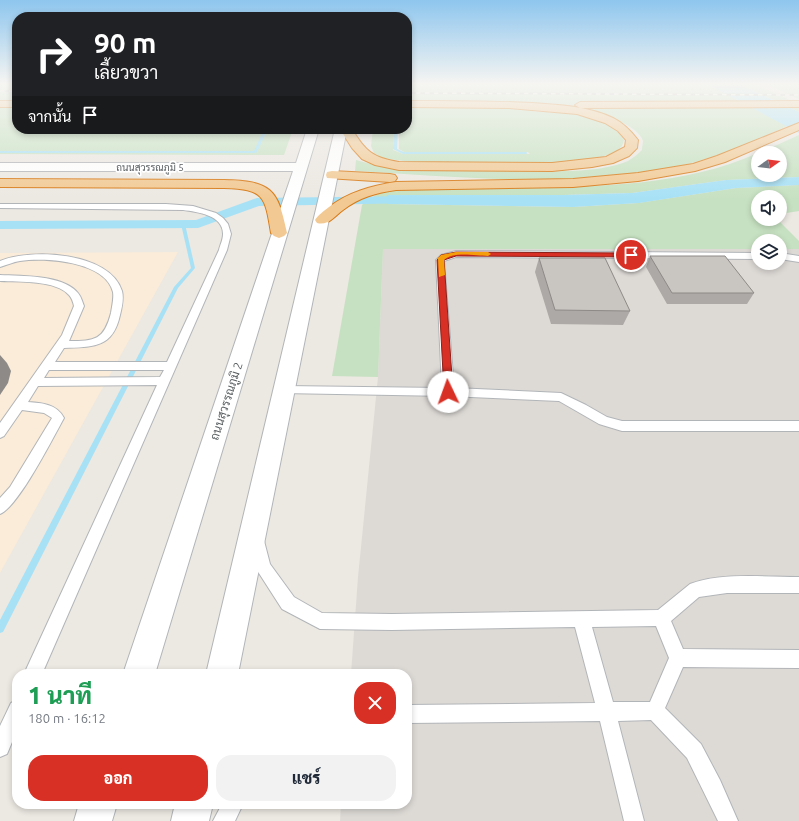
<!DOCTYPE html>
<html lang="th">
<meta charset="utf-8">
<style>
body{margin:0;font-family:Ubuntu,Sarabun,sans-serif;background:#f2f2f3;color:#1f2937;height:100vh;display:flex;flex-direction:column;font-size:15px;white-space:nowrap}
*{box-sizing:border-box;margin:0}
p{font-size:13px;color:#747a83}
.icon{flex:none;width:22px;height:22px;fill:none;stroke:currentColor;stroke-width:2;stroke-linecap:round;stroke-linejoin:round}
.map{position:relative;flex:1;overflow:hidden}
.panel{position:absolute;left:12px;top:669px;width:400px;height:140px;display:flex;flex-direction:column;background:#fff;border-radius:16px;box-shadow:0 2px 6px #0003}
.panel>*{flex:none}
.guide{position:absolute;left:12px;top:12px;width:400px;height:122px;border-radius:16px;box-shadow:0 2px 6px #0003;background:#202124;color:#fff;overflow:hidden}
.needle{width:26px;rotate:76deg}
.controls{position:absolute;left:751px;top:146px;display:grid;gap:8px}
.controls a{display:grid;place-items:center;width:36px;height:36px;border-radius:50%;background:#fff;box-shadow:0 2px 6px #0003;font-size:20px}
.pin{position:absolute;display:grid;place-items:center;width:34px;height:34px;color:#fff;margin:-17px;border:2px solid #fff;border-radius:50%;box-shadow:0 1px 4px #0007}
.me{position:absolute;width:44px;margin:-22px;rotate:357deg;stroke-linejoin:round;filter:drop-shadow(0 0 3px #0008)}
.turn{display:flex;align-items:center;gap:14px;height:84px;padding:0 16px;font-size:18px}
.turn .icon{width:52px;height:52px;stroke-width:2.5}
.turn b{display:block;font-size:28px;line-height:34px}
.then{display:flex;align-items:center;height:38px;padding:0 16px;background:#0003;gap:8px;font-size:15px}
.round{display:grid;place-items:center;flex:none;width:42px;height:42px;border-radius:16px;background:#f2f2f3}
.head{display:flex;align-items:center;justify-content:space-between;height:68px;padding:0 16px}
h1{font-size:24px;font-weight:800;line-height:30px;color:#1e9e55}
.action{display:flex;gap:8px;margin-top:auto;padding:8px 16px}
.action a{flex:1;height:46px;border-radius:16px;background:#d93025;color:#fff;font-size:16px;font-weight:800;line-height:46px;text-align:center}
.action a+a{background:#f2f2f3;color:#1f2937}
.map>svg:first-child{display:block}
.commercial{fill:#faecd9}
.industrial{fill:#dddad6}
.green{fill:#c6e1c1}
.water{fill:#a7e1f6}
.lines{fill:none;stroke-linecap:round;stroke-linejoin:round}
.stream{fill:#a7e1f6;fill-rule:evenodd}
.canal{fill:#a7e1f6;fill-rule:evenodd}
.lane-casing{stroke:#b2b5b8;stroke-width:2}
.street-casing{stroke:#b2b5b8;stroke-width:2}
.highway-casing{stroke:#d87a16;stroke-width:2}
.lane{fill:#fff;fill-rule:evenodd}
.street{fill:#fff;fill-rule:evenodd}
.highway{fill:#f2c993;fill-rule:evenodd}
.rail-casing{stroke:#b0b1b1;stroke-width:2}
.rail{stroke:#fff;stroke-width:1.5;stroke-dasharray:4.5;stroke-linecap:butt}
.wall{fill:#ada9a6}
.shaded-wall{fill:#8d8a87}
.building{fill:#c9c5c1;stroke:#8d8a87}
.route{fill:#d93025;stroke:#8d1f18}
.slow{fill:#f59e0b}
.labels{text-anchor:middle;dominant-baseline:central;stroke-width:3.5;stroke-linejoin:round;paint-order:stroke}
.far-street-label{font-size:10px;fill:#5a5f61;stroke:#fff}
.street-label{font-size:12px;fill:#5a5f61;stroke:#fff}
</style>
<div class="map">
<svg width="799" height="821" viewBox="0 0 799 821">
<rect width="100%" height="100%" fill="#ece8e2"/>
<!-- commercial -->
<path class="commercial" d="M178 252 0 573V253Z"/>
<!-- industrial -->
<path class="industrial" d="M383 249H758V263H780V249H799V821H340L341 804H407V674H351L358 577 378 377Z"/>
<!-- green -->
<path class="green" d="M0 84H17V129H293L284 155 0 154Z
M407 84H707L787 126C755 141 722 155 688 164 583 190 462 177 355 171L356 160 378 166 398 169C436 170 475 170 513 171 546 171 598 174 628 161 633 158 638 154 642 150 642 147 643 143 643 141 639 125 599 112 584 111 567 110 549 111 532 111 535 112 542 112 547 112 572 114 610 116 624 140L622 146 617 151 602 157 587 159 559 162H411L382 158 374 153 371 146 373 129H394L393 150 403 154H530L528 152H404L399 149V129H407Z
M740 84H754L799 104V112Z
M766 84H799V99Z
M799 135V177L726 180 632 193 563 195H388V204L573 207 638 203 736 188 799 185V211L780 214V197H758V219H777L799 241V249H780V241H758V249H383L378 377 332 376 362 205C376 193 385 191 403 187 441 187 480 187 518 187 598 187 684 186 758 153V175H780V153H759Z"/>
<!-- water -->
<path class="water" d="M707 84H739L799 112V133Z
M799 177V185L736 188 639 203 573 207 388 204 387 195H563L632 193 726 180Z"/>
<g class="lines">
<!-- stream -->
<path class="stream" d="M264 129H268L257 152 255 153H0V151H254Z
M394 129H398L397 149 404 152H526L528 153 526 154H403L393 149Z
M182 223 185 224 195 268 178 288 3 632 0 633V620L174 287 191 268 181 224Z"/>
<!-- canal -->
<path class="canal" d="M414 196 418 197 420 200 418 203 259 206 198 228 0 229V221L196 220 257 198Z"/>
<defs>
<path id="lane" d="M0 204H166L193 206 216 213 223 218 228 224 231 234 227 250 42 674H24L157 385 38 386 28 402C42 403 57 404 64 418 53 438 18 507 0 514V498L10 487 52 418 44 413 22 410 4 436 0 438V423L62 335 74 306C73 302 72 298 69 295 56 280 19 282 0 281V275C22 276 62 275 77 292 81 296 82 301 84 306L69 341C95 341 104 340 111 313 112 306 114 299 113 292 105 261 45 257 20 261 13 262 7 265 0 267V261C31 248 110 252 122 291 124 299 122 307 120 315 113 348 93 347 64 348L55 362H167L219 250C220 245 223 240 223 234 223 215 198 212 183 210L0 208ZM49 370H164L160 377 44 378Z
M456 251 758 253V259L456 257 444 261 454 388 561 393 586 405 607 417 622 421H799V431H622L599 424 559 401 448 396 281 393 279 390 281 387 285 386 442 388 436 260 441 255Z
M780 253 799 256V262L780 259Z
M258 535 263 537 270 564 294 597 322 613 392 614 658 610 690 584C721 572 766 577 799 577V593H727L699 597 671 621 683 649 799 650V668L683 667 665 708 701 744 720 780 738 821H718L687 758 651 720 618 721 644 821H624L600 721 407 723V705L595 703 575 627 392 630 320 629 282 609 255 567 251 542 253 537ZM656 626 669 658 650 702H613L592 627Z
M17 700V730L7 754 0 757V726L11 703Z
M222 804H243L235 821H213Z"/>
<path id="street" d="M307 129H319L155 674H123L293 171H0V163H296Z
M335 129H347L238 674H206Z
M79 804H117L112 821H74Z
M175 804H213L209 821H171Z"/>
<path id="highway" d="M0 101H17V107H0Z
M407 101C449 101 491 101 532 103 559 105 588 106 613 118 623 123 631 131 638 140L637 148 629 156 613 163 592 167 552 171 399 170 375 165 362 159 352 148 340 129H352C365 151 373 158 399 162L552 163 606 157 625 147 626 140 618 131 605 123 577 114 509 108 407 107Z
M799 101V107L580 108 575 105 580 102Z
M799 123V130L725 162 695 171 638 181 573 187 396 190C376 193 360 197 343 210 335 216 328 226 317 223L315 220C318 215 324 211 329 207 349 192 370 186 396 182L573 179 638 173 693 164 717 156Z
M332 171 390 174 395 175 397 178 395 181 390 182 327 178 326 175 327 172Z
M0 179 224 180C271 181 278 189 287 233L284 236 279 238 274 236 271 233C265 196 264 189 224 188L0 187Z"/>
</defs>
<!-- lane casing -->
<use href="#lane" class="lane-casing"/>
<!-- street casing -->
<use href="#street" class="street-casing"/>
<!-- highway casing -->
<use href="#highway" class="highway-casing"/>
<!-- lane -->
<use href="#lane" class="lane"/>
<!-- street -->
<use href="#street" class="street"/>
<!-- highway -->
<use href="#highway" class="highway"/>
<defs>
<path id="rail" d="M0 91H17
M407 93 799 95"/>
</defs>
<!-- rail casing -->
<use href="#rail" class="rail-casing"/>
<!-- rail -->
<use href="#rail" class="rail"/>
</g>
<!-- wall -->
<path class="wall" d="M650 256 754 293 747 304H667L646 267Z
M539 258 630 311 623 325 551 324 535 272Z"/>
<!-- shaded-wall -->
<path class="shaded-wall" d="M0 355 7 363 11 371 8 383 0 395Z"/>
<!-- building -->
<path class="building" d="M650 256H725L754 293H672Z
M539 258H605L630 311 555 310Z"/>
<!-- sky -->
<linearGradient id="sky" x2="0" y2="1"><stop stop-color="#8ec6ee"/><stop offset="0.42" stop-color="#f6f5f2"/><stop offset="1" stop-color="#f6f5f2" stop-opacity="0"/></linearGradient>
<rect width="799" height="199" fill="url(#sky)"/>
<!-- route -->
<path class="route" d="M456 252 631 253 634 255 631 257 456 256 444 260 453 392 448 395 444 392 437 260 441 255Z"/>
<!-- slow -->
<path class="slow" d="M456 252H488L491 254 488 256C476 256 454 251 444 260L445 275 439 277 438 258 441 255Z"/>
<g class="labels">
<!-- far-street labels -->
<g class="far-street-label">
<text x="150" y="167">ถนนสุวรรณภูมิ 5</text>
</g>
<!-- street labels -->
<g class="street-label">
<text transform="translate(226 401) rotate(-72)">ถนนสุวรรณภูมิ 2</text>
</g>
</g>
</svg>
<div class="controls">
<a><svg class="needle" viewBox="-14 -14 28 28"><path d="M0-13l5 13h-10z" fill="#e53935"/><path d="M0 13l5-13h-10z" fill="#747a83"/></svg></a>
<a><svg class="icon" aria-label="sound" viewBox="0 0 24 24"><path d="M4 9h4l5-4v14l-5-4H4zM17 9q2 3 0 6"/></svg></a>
<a><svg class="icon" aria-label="layers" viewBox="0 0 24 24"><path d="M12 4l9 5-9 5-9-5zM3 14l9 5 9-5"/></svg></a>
</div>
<div class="pin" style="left:631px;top:255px;background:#d93025"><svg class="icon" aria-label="arrive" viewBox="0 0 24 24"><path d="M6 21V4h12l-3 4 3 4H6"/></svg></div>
<svg class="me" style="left:448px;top:392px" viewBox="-20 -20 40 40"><circle r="19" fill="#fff"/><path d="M0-13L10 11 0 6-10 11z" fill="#d93025"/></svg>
<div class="guide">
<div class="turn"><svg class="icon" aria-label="right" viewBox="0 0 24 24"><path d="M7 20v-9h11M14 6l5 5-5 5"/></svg><div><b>90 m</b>เลี้ยวขวา</div></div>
<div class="then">จากนั้น<svg class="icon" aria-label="arrive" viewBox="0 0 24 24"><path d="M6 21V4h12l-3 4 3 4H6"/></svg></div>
</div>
<section class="panel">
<div class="head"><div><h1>1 นาที</h1><p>180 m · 16:12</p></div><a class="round" style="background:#d93025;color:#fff"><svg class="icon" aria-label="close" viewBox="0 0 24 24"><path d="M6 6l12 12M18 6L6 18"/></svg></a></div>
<div class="action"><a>ออก</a><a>แชร์</a></div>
</section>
</div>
